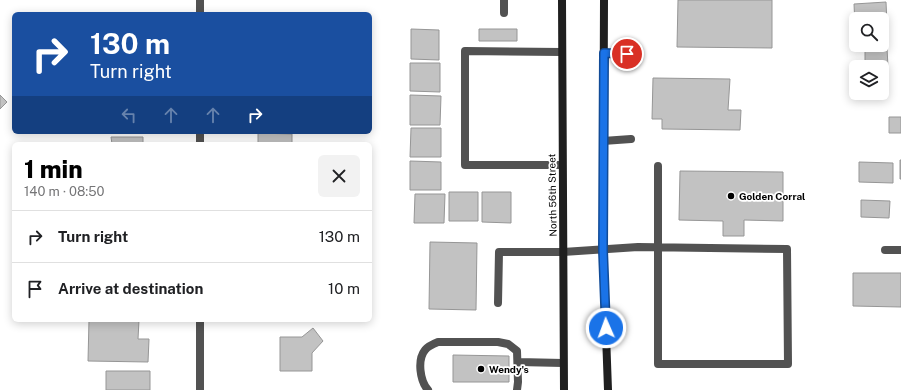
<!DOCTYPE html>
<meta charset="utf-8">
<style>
body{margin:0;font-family:"Public Sans",sans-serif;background:#f2f2f2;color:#202124;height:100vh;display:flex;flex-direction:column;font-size:15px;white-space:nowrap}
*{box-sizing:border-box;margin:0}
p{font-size:13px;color:#757577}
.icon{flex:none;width:22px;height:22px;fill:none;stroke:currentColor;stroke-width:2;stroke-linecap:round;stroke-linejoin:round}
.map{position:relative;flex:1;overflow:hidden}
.side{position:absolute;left:12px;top:142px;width:360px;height:180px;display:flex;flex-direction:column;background:#fff;border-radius:6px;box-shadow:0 2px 10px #0003}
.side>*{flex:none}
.hud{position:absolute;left:12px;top:12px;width:360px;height:122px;border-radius:6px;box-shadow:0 2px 10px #0003;background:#1a4fa0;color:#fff;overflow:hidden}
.tools{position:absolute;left:849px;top:12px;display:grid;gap:8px}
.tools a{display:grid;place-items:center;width:40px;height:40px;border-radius:6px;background:#fff;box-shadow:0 2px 10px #0003;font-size:20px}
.pin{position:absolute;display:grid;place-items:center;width:34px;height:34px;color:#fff;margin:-17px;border:2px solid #fff;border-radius:50%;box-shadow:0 1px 4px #0007}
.me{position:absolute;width:44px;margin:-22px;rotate:358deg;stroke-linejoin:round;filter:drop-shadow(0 0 3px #0008)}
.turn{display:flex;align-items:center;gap:14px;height:84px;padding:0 12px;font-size:18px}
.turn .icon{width:52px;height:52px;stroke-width:2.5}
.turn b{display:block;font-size:28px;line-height:34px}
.lanes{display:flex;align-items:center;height:38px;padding:0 12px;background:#0003;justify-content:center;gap:20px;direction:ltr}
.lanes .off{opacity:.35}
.round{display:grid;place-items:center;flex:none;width:42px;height:42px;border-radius:6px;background:#f2f2f2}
.head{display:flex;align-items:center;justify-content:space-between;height:68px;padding:0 12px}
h1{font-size:24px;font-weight:800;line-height:30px;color:#000}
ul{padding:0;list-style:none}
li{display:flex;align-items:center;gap:12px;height:52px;padding:0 12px;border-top:1px solid #e0e0e0}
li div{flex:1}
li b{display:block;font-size:15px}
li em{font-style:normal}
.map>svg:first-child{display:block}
.building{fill:#c2c2c2;stroke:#969696}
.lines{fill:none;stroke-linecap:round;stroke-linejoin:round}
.lane{stroke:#525252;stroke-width:8}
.street{stroke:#525252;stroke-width:8}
.secondary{stroke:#1f1f1f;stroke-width:8}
.route-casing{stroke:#114b97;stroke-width:10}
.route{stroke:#1a73e8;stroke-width:7}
.poi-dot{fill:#000;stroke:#fff;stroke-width:1.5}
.labels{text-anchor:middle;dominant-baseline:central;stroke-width:3.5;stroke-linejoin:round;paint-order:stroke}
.street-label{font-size:10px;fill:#000;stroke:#fff}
.poi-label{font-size:10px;font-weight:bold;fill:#000;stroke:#fff;text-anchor:start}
</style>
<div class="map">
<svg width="901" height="390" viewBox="0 0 901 390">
<rect width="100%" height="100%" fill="#fff"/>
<!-- building -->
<path class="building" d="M678 0H772V48L677 47Z
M886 2 887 24H882V19H856V25H855L854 4Z
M411 29 439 30V60L411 59Z
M479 29H517V41H479Z
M887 48 888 67H865V49Z
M410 63H440V92L410 91Z
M653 78 730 79 728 110H741L740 130 662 129V119H652Z
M0 95 7 102 0 109Z
M410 95 441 96 440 125H410Z
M889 117H901V133H889Z
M411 128H441V157H410Z
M258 133 292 134V144H258Z
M111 137H143V144H112Z
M900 160H901V179H900Z
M410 161 441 162V190H410Z
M859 162 893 163V183L859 182Z
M680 171 783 172V221L744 220V236H723V221L679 220Z
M449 192H478V221H449Z
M482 192H511V223L482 222Z
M415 194H445L444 223H414Z
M861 200 890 201 889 218 861 217Z
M430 242 477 243 476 310 429 309Z
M853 273H901V307L853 306Z
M89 320H139L138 339H149L148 362 88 361Z
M313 328 323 341 312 353V371H280V337H302Z
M453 355 509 356V382H453Z
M106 371H150V390H106Z"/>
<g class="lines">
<!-- lane -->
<path class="lane" d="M504 0V13
M562 52 465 51V165H562
M604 53 639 54
M603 141 631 139
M885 250H901
M498 303 499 252H563L638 247 787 249 788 364H658V166
M518 362 563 363
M428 390C420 381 417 360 425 350 428 346 433 344 438 342H498L508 344 517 351 518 382 517 390"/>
<!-- street -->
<path class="street" d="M200 0V14
M200 132V144
M200 320V390"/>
<!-- secondary -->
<path class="secondary" d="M562 0 564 390
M604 0 603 250 608 390"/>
</g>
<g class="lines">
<defs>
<path id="route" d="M606 328 603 250 604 53 627 54"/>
</defs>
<!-- route casing -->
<use href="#route" class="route-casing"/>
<!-- route -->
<use href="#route" class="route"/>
</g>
<!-- markers -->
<g class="poi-dot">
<circle cx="731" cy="196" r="4"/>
<circle cx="481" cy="369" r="4"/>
</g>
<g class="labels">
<!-- street labels -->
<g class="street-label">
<text transform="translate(552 195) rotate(-91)">North 56th Street</text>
</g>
<!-- poi labels -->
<g class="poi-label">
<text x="739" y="196">Golden Corral</text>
<text x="489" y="369">Wendy's</text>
</g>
</g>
</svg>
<div class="tools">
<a><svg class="icon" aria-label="search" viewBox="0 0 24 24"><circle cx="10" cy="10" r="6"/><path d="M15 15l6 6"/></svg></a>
<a><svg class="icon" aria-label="layers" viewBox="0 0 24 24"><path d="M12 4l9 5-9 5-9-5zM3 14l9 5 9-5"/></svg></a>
</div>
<div class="pin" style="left:627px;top:54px;background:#d93025"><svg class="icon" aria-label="arrive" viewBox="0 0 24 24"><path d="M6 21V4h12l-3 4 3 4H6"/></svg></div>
<svg class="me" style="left:606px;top:328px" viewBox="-20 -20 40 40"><circle r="17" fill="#1a73e8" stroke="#fff" stroke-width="3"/><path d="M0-11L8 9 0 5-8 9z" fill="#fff"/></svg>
<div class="hud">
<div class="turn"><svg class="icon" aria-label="right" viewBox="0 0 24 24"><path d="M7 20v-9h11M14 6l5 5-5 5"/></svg><div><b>130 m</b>Turn right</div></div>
<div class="lanes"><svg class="icon off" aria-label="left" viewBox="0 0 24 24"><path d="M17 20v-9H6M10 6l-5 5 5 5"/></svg><svg class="icon off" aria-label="ahead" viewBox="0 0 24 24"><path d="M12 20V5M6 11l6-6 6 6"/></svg><svg class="icon off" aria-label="ahead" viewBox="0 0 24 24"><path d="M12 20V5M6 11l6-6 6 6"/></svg><svg class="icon" aria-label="right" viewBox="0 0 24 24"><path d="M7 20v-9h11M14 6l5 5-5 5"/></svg></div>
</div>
<section class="side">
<div class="head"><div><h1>1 min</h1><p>140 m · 08:50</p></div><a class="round"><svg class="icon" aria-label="close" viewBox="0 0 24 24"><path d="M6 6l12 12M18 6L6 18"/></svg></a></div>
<ul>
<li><svg class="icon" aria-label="right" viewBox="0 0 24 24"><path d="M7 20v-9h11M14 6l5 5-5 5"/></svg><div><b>Turn right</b></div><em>130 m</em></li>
<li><svg class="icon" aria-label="arrive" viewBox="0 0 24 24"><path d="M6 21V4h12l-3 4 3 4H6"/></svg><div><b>Arrive at destination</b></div><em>10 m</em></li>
</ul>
</section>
</div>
